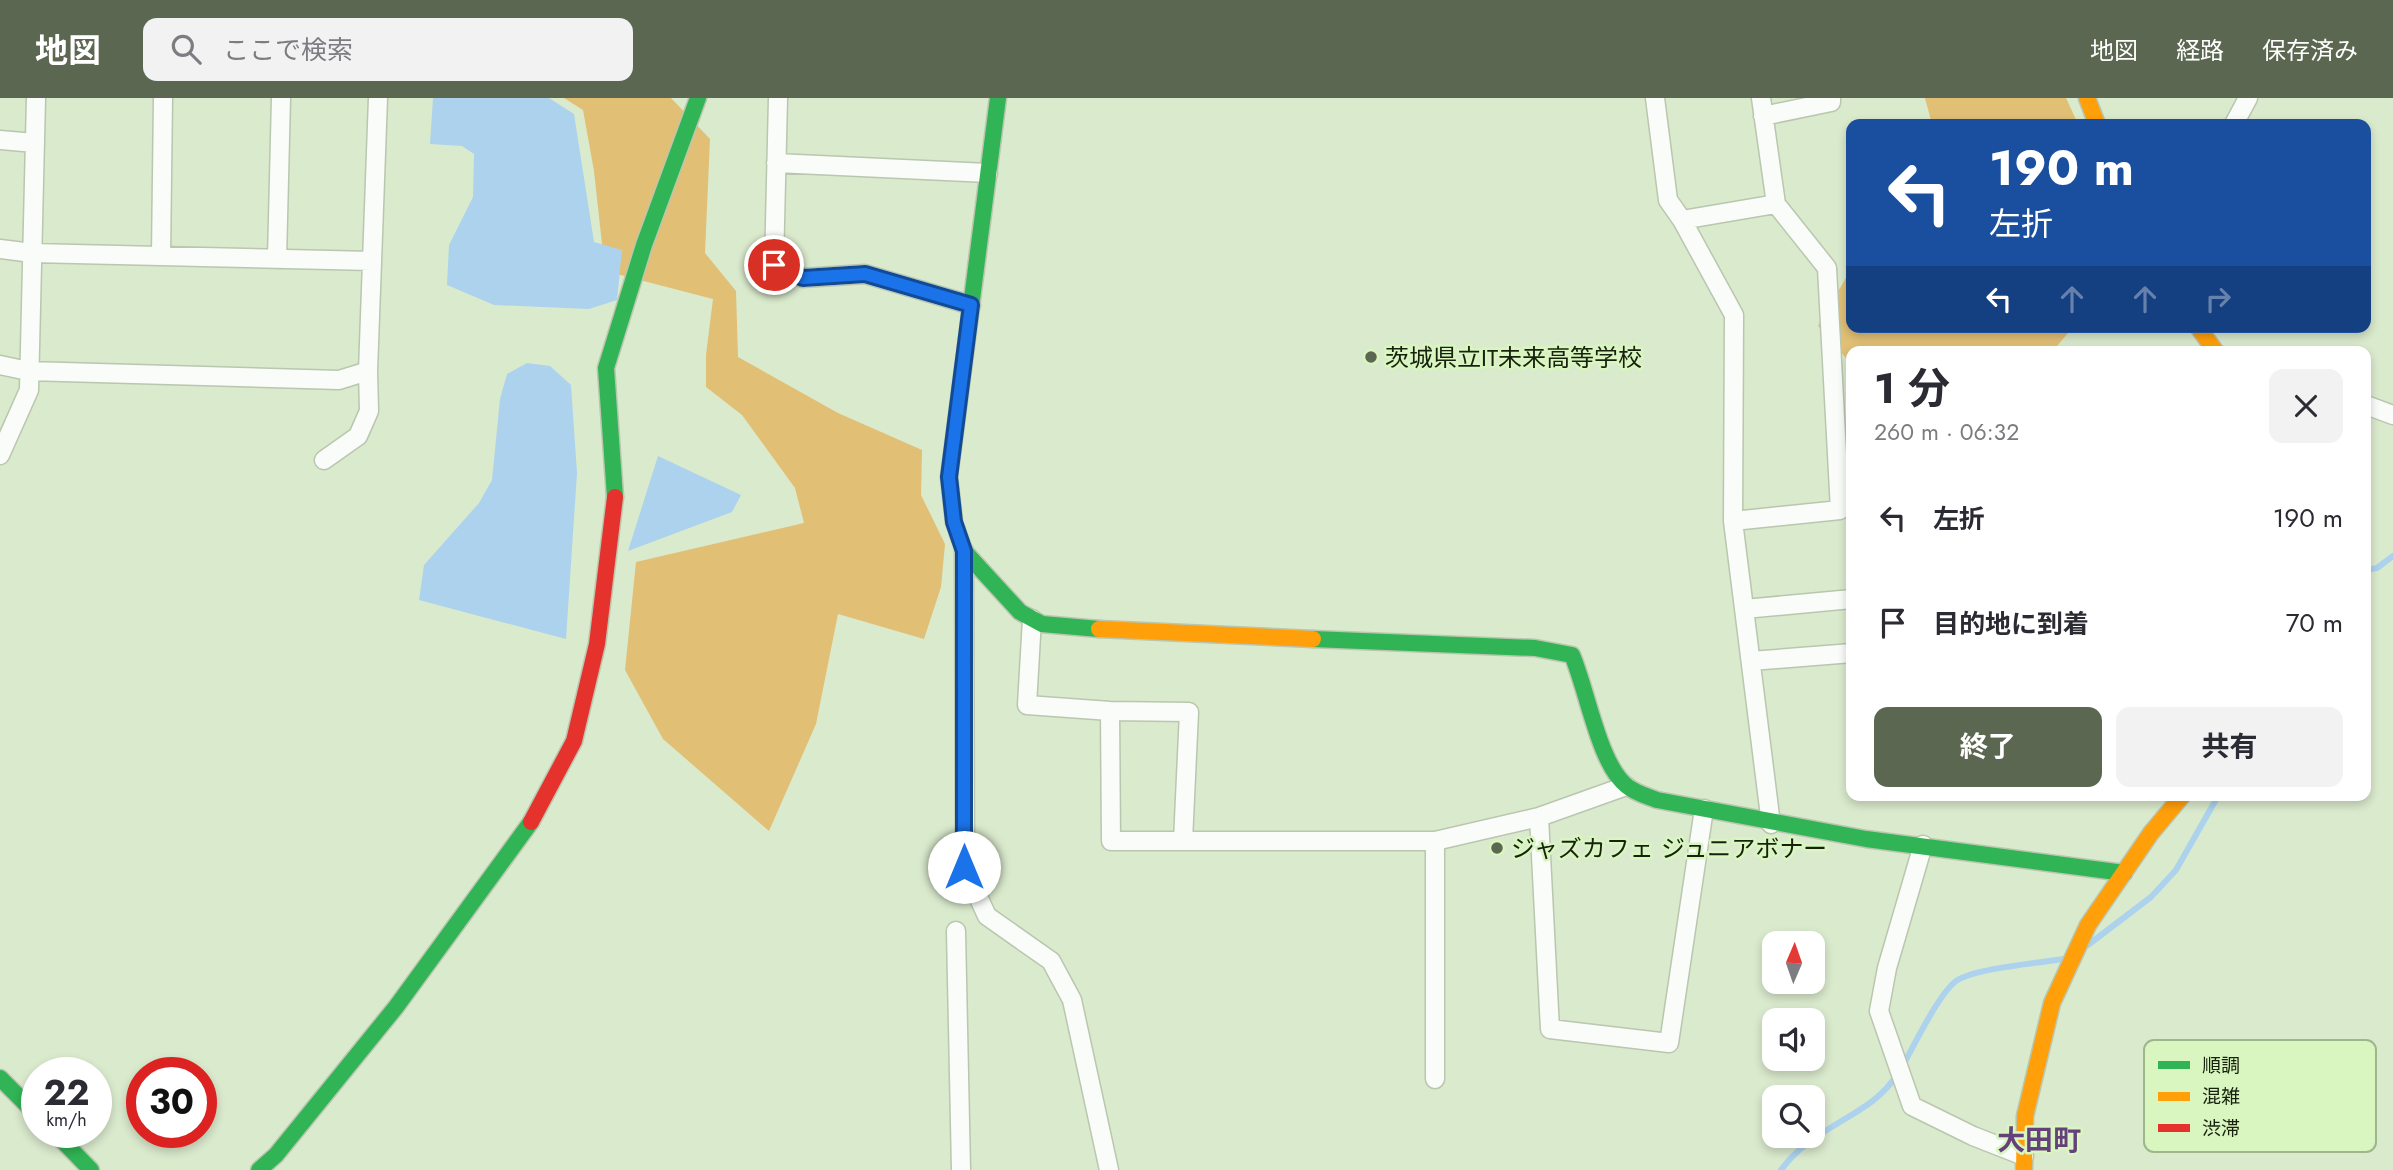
<!DOCTYPE html>
<html lang="ja">
<meta charset="utf-8">
<style>
body{margin:0;font-family:Jost,"Noto Sans JP",sans-serif;background:#f2f2f3;color:#2b2b33;height:100vh;display:flex;flex-direction:column;font-size:26px;white-space:nowrap}
*{box-sizing:border-box;margin:0}
p{font-size:23px;color:#7c7c81}
.icon{flex:none;width:38px;height:38px;fill:none;stroke:currentColor;stroke-width:2;stroke-linecap:round;stroke-linejoin:round}
.map{position:relative;flex:1;overflow:hidden}
.sheet{position:absolute;left:1846px;top:248px;width:525px;height:455px;display:flex;flex-direction:column;background:#fff;border-radius:14px;box-shadow:0 4px 10px #0003}
.sheet>*{flex:none}
.banner{position:absolute;left:1846px;top:21px;width:525px;height:214px;border-radius:14px;box-shadow:0 4px 10px #0003;background:#1a4fa0;color:#fff;overflow:hidden}
.needle{width:46px;rotate:2deg}
.tools{position:absolute;left:1762px;top:833px;display:grid;gap:14px}
.tools a{display:grid;place-items:center;width:63px;height:63px;border-radius:14px;background:#fff;box-shadow:0 4px 10px #0003;font-size:35px}
.speed{position:absolute;left:21px;top:959px;display:flex;gap:14px;font-size:35px;font-weight:700;text-align:center}
.speed>*{display:grid;place-content:center;width:91px;height:91px;border-radius:50%;background:#fff;box-shadow:0 4px 10px #0003;line-height:1}
.speed small{font-size:18px;font-weight:400}
.speed .limit{border:10px solid #d22;background:#fff;color:#111}
.pin{position:absolute;display:grid;place-items:center;width:60px;height:60px;color:#fff;margin:-30px;border:4px solid #fff;border-radius:50%;box-shadow:0 2px 7px #0007}
.me{position:absolute;width:77px;margin:-38px;rotate:0deg;stroke-linejoin:round;filter:drop-shadow(0 0 5px #0008)}
.turn{display:flex;align-items:center;gap:24px;height:147px;padding:0 28px;font-size:32px}
.turn .icon{width:91px;height:91px;stroke-width:2.5}
.turn b{display:block;font-size:49px;line-height:60px}
.lanes{display:flex;align-items:center;height:66px;padding:0 28px;background:#0003;justify-content:center;gap:35px;direction:ltr}
.lanes .off{opacity:.35}
.round{display:grid;place-items:center;flex:none;width:74px;height:74px;border-radius:14px;background:#f2f2f3}
.headline{display:flex;align-items:center;justify-content:space-between;height:119px;padding:0 28px}
h1{font-size:42px;font-weight:700;line-height:52px}
.action{display:flex;gap:14px;margin-top:auto;padding:14px 28px}
.action a{flex:1;height:80px;border-radius:14px;background:#5b6751;color:#fff;font-size:28px;font-weight:700;line-height:80px;text-align:center}
.action a+a{background:#f2f2f3;color:#2b2b33}
ul{padding:0;list-style:none}
li{display:flex;align-items:center;gap:21px;height:105px;padding:0 28px}
li div{flex:1}
li b{display:block;font-size:26px}
li em{font-style:normal}
header{display:flex;align-items:center;gap:42px;box-sizing:border-box;height:98px;padding:0 35px;background:#5b6751;color:#fff}
header strong{font-size:33px}
nav{display:flex;gap:38px;margin-inline-start:auto;font-size:24px}
.search{width:490px;height:63px;background:#f2f2f3;display:flex;align-items:center;gap:18px;box-sizing:border-box;padding:0 24px;border-radius:14px;color:#7c7c81;font-size:26px}
.map>svg:first-child{display:block}
.forest{fill:#e1bf75}
.water{fill:#acd2ed}
.lines{fill:none;stroke-linecap:round;stroke-linejoin:round}
.stream{stroke:#acd2ed;stroke-width:6}
.street-casing{stroke:#bac6af;stroke-width:21}
.fast-casing{stroke:#bac6af;stroke-width:19}
.slow-casing{stroke:#bac6af;stroke-width:19}
.jam-casing{stroke:#bac6af;stroke-width:19}
.street{stroke:#f9fcf8;stroke-width:18}
.fast{stroke:#30b455;stroke-width:16}
.slow{stroke:#ff9f0a;stroke-width:16}
.jam{stroke:#e5322d;stroke-width:16}
.route-casing{stroke:#114b97;stroke-width:18}
.route{stroke:#1a73e8;stroke-width:12}
.poi-dot{fill:#5b6751;stroke:#d9f6c1;stroke-width:2.5}
.labels{text-anchor:middle;dominant-baseline:central;stroke-width:5;stroke-linejoin:round;paint-order:stroke}
.poi-label{font-size:24px;fill:#17210e;stroke:#d9f6c1;text-anchor:start}
.quarter-label{font-size:28px;font-weight:bold;fill:#65417b;stroke:#d9f6c1}
.key{fill:#d9f6c1;stroke:#9fb68b;stroke-width:2}
.key-label{font-size:19px;fill:#17210e}
</style>
<header>
<strong>地図</strong>
<div class="search"><svg class="icon" aria-label="search" viewBox="0 0 24 24"><circle cx="10" cy="10" r="6"/><path d="M15 15l6 6"/></svg>ここで検索</div>
<nav><a>地図</a><a>経路</a><a>保存済み</a></nav>
</header>
<div class="map">
<svg width="2393" height="1072" viewBox="0 0 2393 1072">
<rect width="100%" height="100%" fill="#daeacd"/>
<!-- forest -->
<path class="forest" d="M564 0H671L710 41 705 155 736 193 738 259 838 315 922 352 921 397 945 446 941 489 924 541 838 516 816 626 769 733 663 641 625 572 636 464 804 425 795 390 742 317 706 289V257L713 201 605 173 594 73 583 12Z
M1925 0H2066L2078 26H1932Z
M1851 171 1852 229H2073L2052 254H1852L1851 266 1818 228Z"/>
<!-- water -->
<path class="water" d="M433 0H549L574 16 594 144 622 152 617 202 589 211 494 207 447 187 449 147 473 99 474 56 462 48 430 46Z
M527 265 550 268 571 287 577 375 566 541 419 502 424 467 479 405 492 382 500 301 507 276Z
M658 358 741 397 732 414 628 453Z"/>
<g class="lines">
<!-- stream -->
<path class="stream" d="M2366 472 2377 470 2393 458
M2088 847 2151 799 2176 772 2218 698
M1903 967C1915 946 1938 897 1956 883 1976 870 2038 865 2064 861
M1781 1072C1813 1027 1874 1017 1897 976"/>
<defs>
<path id="street" d="M778 0 774 167 803 180 865 176 971 207
M1655 0 1668 102 1682 122 1734 217 1733 423 1771 726
M1763 18 1831 4V0
M2234 26 2248 0
M0 42 35 45
M776 65 988 75
M1682 122 1776 106
M0 151 32 155 372 163
M161 158 163 0
M277 161 281 0
M0 267 28 273 339 282 368 273
M2366 307 2393 317
M0 357 29 292 36 0
M324 362 358 338 369 313 368 273 378 0
M1733 423 1840 412 1827 170 1776 106 1761 0
M964 453 965 770 987 818 1051 863 1072 902 1109 1072
M1744 511 1852 501
M1032 521 1027 607 1110 613 1189 614 1183 743
M1751 563 1852 555
M1110 613 1111 743H1435L1539 719 1626 688
M1539 719 1550 931 1669 945 1704 711
M1923 747 1887 870 1879 913 1912 1008 1973 1038 2024 1058
M956 833 961 1072
M1435 981V743"/>
<path id="fast" d="M998 0 949 379 954 424 964 453 1020 514 1042 526 1099 531
M615 399 606 270 644 147 698 0
M1313 541 1535 550 1572 557C1587 591 1599 667 1627 688 1635 695 1647 698 1657 702L1866 741 2124 775
M0 980 37 1017
M54 1034 91 1072
M259 1072 276 1057 396 909 531 724"/>
<path id="slow" d="M2087 0 2097 26
M2198 229 2216 254
M1099 531 1313 541
M2024 1072 2025 1018 2052 905 2088 827 2151 735 2182 698"/>
<path id="jam" d="M531 724 574 643 597 546 615 399"/>
</defs>
<!-- street casing -->
<use href="#street" class="street-casing"/>
<!-- fast casing -->
<use href="#fast" class="fast-casing"/>
<!-- slow casing -->
<use href="#slow" class="slow-casing"/>
<!-- jam casing -->
<use href="#jam" class="jam-casing"/>
<!-- street -->
<use href="#street" class="street"/>
<!-- fast -->
<use href="#fast" class="fast"/>
<!-- slow -->
<use href="#slow" class="slow"/>
<!-- jam -->
<use href="#jam" class="jam"/>
</g>
<g class="lines">
<defs>
<path id="route" d="M774 167 803 180 865 176 971 207 949 379 954 424 964 453V769"/>
</defs>
<!-- route casing -->
<use href="#route" class="route-casing"/>
<!-- route -->
<use href="#route" class="route"/>
</g>
<!-- markers -->
<g class="poi-dot">
<circle cx="1371" cy="259" r="7"/>
<circle cx="1497" cy="750" r="7"/>
</g>
<g class="labels">
<!-- poi labels -->
<g class="poi-label">
<text x="1385" y="259">茨城県立IT未来高等学校</text>
<text x="1511" y="750">ジャズカフェ ジュニアボナー</text>
</g>
<!-- quarter labels -->
<g class="quarter-label">
<text x="2039" y="1042">大田町</text>
</g>
</g>
<!-- legend -->
<rect x="2144" y="942" width="232" height="112" rx="10" class="key"/>
<rect x="2158" y="963" width="32" height="8" fill="#30b455"/>
<rect x="2158" y="994" width="32" height="9" fill="#ff9f0a"/>
<rect x="2158" y="1026" width="32" height="8" fill="#e5322d"/>
<g class="key-label">
<text x="2202" y="974">順調</text>
<text x="2202" y="1005">混雑</text>
<text x="2202" y="1037">渋滞</text>
</g>
</svg>
<div class="tools">
<a><svg class="needle" viewBox="-14 -14 28 28"><path d="M0-13l5 13h-10z" fill="#e53935"/><path d="M0 13l5-13h-10z" fill="#7c7c81"/></svg></a>
<a><svg class="icon" aria-label="sound" viewBox="0 0 24 24"><path d="M4 9h4l5-4v14l-5-4H4zM17 9q2 3 0 6"/></svg></a>
<a><svg class="icon" aria-label="search" viewBox="0 0 24 24"><circle cx="10" cy="10" r="6"/><path d="M15 15l6 6"/></svg></a>
</div>
<div class="speed"><div>22<small>km/h</small></div><div class="limit">30</div></div>
<div class="pin" style="left:774px;top:167px;background:#d93025"><svg class="icon" aria-label="arrive" viewBox="0 0 24 24"><path d="M6 21V4h12l-3 4 3 4H6"/></svg></div>
<svg class="me" style="left:964px;top:769px" viewBox="-20 -20 40 40"><circle r="19" fill="#fff"/><path d="M0-13L10 11 0 6-10 11z" fill="#1a73e8"/></svg>
<div class="banner">
<div class="turn"><svg class="icon" aria-label="left" viewBox="0 0 24 24"><path d="M17 20v-9H6M10 6l-5 5 5 5"/></svg><div><b>190 m</b>左折</div></div>
<div class="lanes"><svg class="icon" aria-label="left" viewBox="0 0 24 24"><path d="M17 20v-9H6M10 6l-5 5 5 5"/></svg><svg class="icon off" aria-label="ahead" viewBox="0 0 24 24"><path d="M12 20V5M6 11l6-6 6 6"/></svg><svg class="icon off" aria-label="ahead" viewBox="0 0 24 24"><path d="M12 20V5M6 11l6-6 6 6"/></svg><svg class="icon off" aria-label="right" viewBox="0 0 24 24"><path d="M7 20v-9h11M14 6l5 5-5 5"/></svg></div>
</div>
<section class="sheet">
<div class="headline"><div><h1>1 分</h1><p>260 m · 06:32</p></div><a class="round"><svg class="icon" aria-label="close" viewBox="0 0 24 24"><path d="M6 6l12 12M18 6L6 18"/></svg></a></div>
<ul>
<li><svg class="icon" aria-label="left" viewBox="0 0 24 24"><path d="M17 20v-9H6M10 6l-5 5 5 5"/></svg><div><b>左折</b></div><em>190 m</em></li>
<li><svg class="icon" aria-label="arrive" viewBox="0 0 24 24"><path d="M6 21V4h12l-3 4 3 4H6"/></svg><div><b>目的地に到着</b></div><em>70 m</em></li>
</ul>
<div class="action"><a>終了</a><a>共有</a></div>
</section>
</div>
